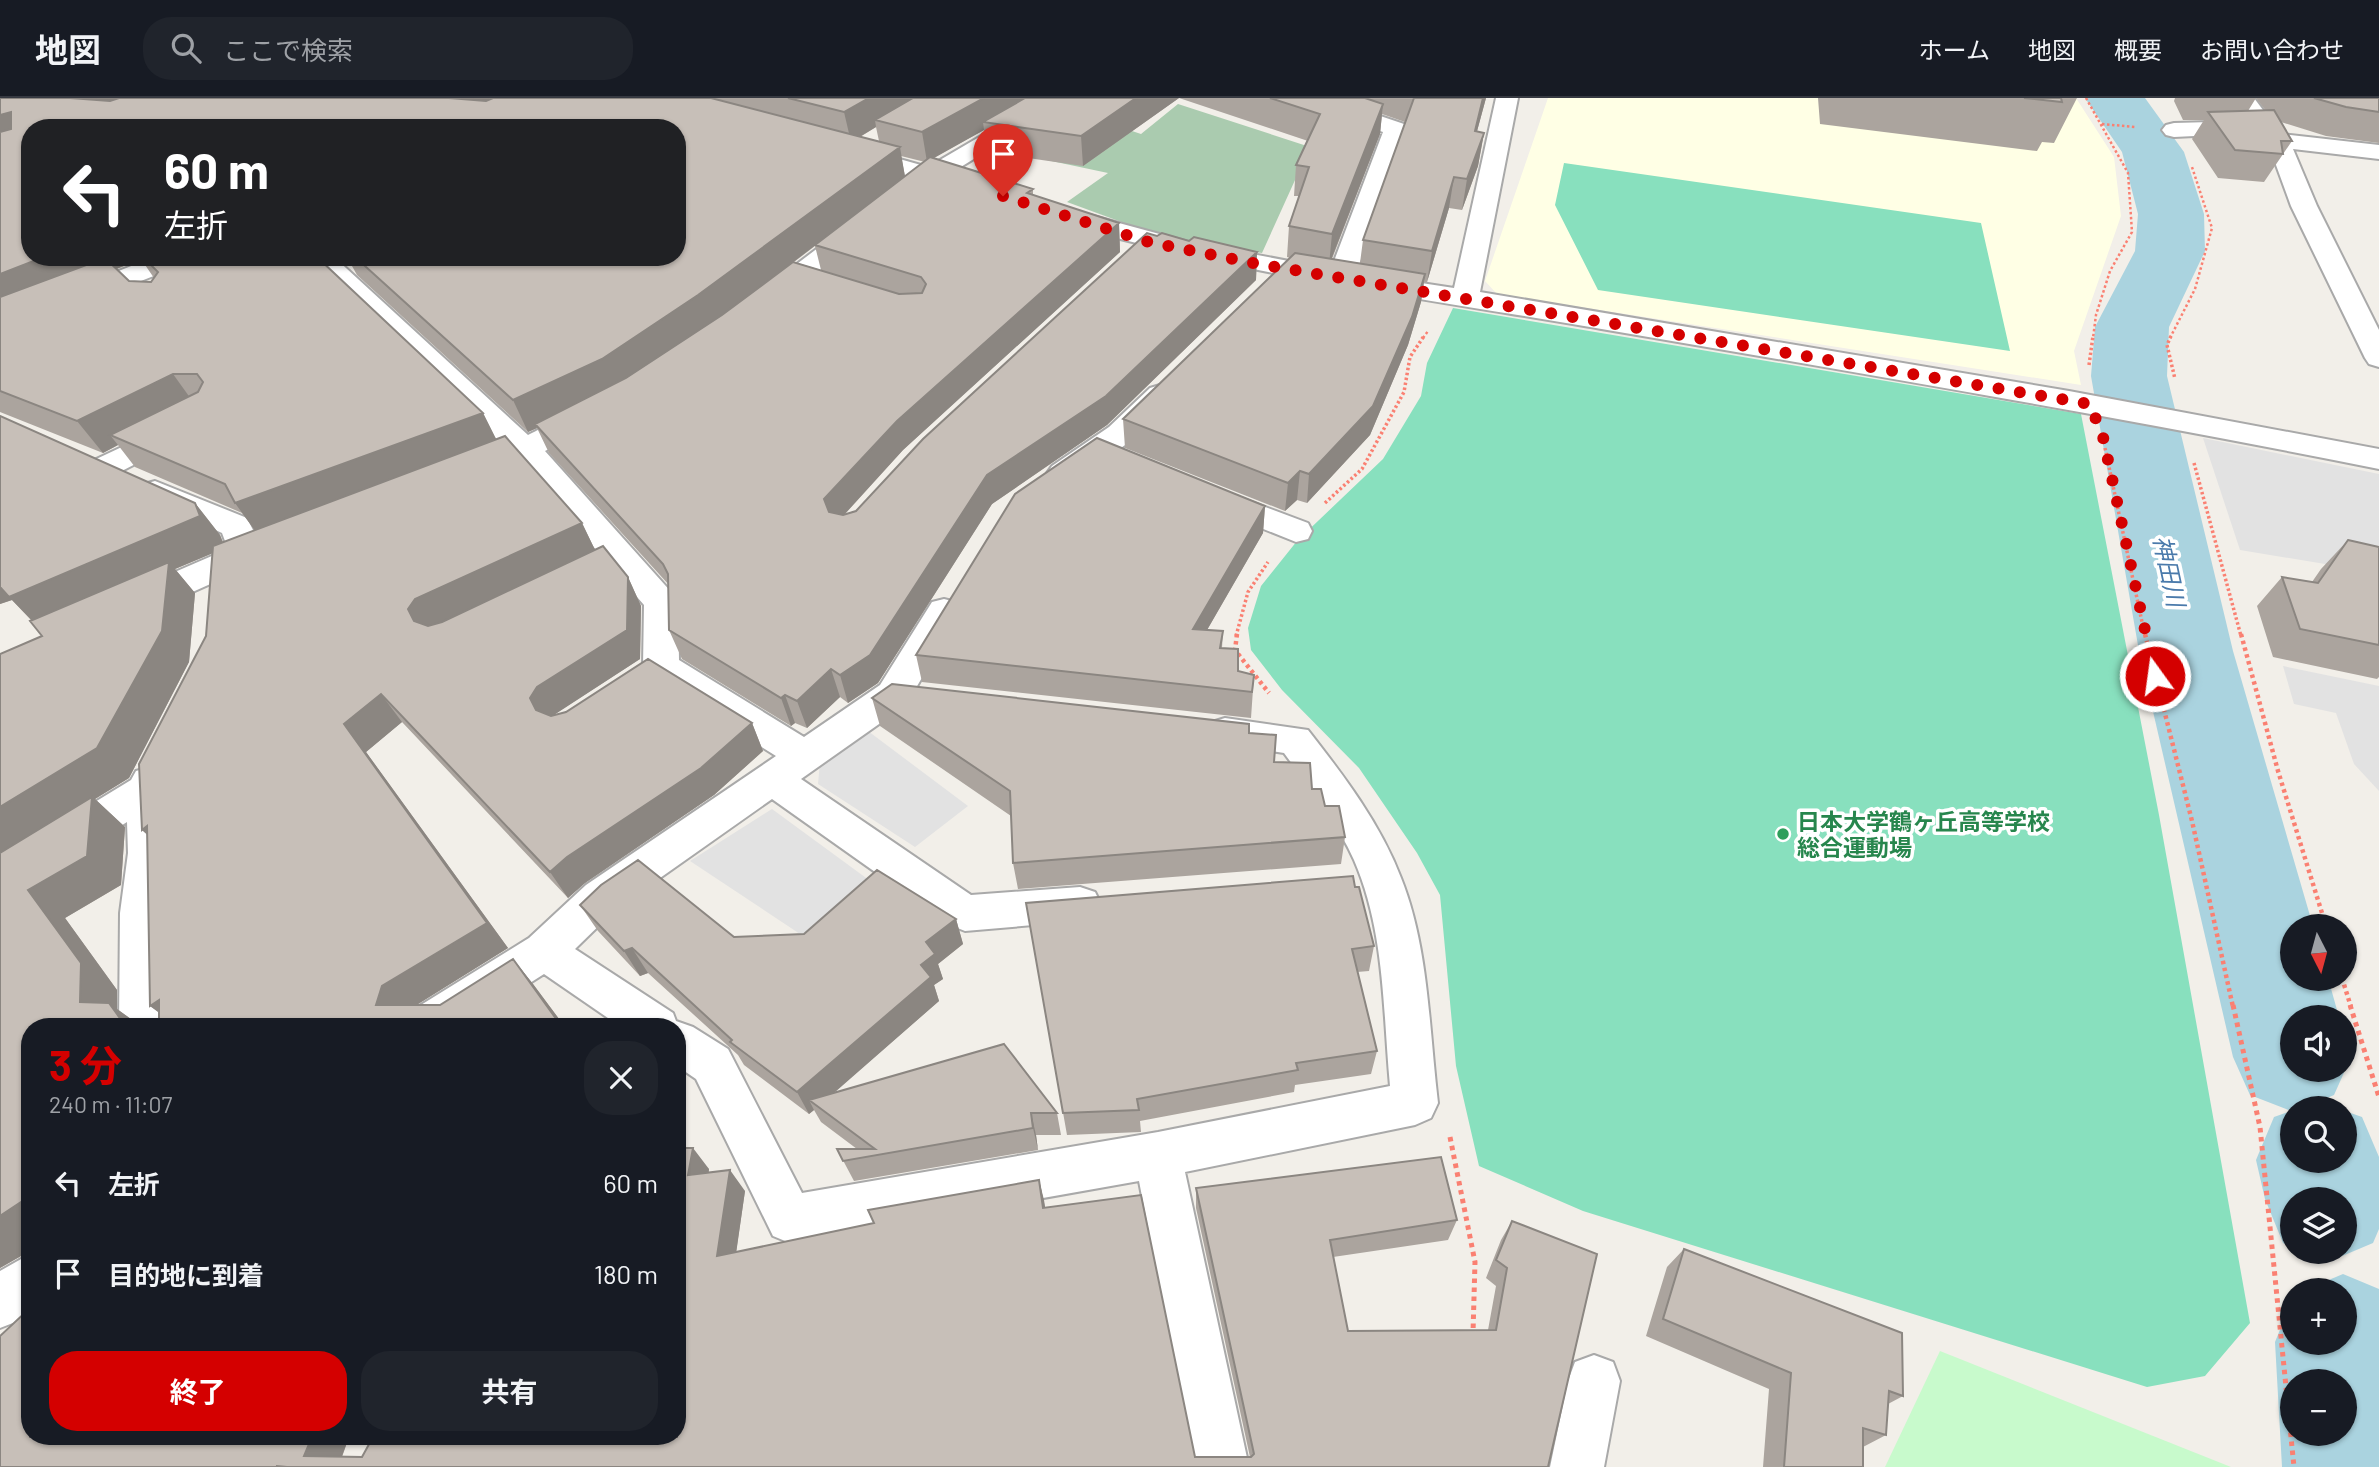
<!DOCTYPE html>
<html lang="ja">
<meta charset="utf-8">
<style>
body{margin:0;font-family:Barlow,"Noto Sans JP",sans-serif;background:#20242c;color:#f1f3f6;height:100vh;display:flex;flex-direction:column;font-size:26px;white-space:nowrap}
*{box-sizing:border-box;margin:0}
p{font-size:23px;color:#9ea1a6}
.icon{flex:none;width:38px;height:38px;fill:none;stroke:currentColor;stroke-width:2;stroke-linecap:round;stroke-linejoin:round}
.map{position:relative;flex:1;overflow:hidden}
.panel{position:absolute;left:21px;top:920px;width:665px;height:427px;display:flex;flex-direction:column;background:#171b24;border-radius:28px;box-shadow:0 2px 5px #0004}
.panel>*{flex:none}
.banner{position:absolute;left:21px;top:21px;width:665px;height:147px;border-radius:28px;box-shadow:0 2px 5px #0004;background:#202124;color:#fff;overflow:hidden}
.needle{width:46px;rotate:174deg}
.controls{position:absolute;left:2280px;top:816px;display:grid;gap:14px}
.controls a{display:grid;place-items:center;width:77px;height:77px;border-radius:50%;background:#171b24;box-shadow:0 2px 5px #0004;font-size:35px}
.pin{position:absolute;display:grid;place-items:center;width:60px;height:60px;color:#fff;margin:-72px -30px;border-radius:50% 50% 50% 0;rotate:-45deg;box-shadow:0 0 7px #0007}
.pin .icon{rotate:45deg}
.me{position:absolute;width:77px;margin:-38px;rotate:346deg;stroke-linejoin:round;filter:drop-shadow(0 0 5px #0008)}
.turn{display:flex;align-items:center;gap:24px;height:147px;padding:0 28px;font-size:32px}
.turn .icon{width:91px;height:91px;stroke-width:2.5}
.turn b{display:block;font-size:49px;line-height:60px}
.round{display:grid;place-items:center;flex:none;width:74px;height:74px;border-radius:28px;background:#20242c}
.overview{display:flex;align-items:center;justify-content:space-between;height:119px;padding:0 28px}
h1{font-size:42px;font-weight:700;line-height:52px;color:#d40000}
.cta{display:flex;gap:14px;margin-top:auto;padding:14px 28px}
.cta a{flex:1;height:80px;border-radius:28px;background:#d40000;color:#fff;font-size:28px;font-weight:700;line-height:80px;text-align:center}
.cta a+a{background:#20242c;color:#f1f3f6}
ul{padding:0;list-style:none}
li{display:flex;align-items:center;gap:21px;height:91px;padding:0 28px}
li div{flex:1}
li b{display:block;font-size:26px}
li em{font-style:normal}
header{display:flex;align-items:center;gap:42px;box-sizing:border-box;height:98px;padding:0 35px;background:#171b24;border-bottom:2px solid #363941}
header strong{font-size:33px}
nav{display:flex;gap:38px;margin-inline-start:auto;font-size:24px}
.search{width:490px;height:63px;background:#20242c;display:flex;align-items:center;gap:18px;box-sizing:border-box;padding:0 24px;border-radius:28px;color:#9ea1a6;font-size:26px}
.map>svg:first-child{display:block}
.education{fill:#ffffe5}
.cemetery{fill:#aacbaf}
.park{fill:#c8facc}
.pitch{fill:#88e0be}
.parking{fill:#e2e2e2}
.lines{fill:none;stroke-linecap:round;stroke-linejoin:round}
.river{fill:#aad3df;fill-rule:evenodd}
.minor-casing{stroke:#a9a9a9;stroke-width:4}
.path-far3{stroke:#fa8072;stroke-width:2.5;stroke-dasharray:2.5 2.5;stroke-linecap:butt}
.path-far2{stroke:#fa8072;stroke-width:3.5;stroke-dasharray:2.5 2.5;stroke-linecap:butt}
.path-far1{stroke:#fa8072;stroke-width:4.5;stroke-dasharray:3.5 3.5;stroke-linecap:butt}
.path{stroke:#fa8072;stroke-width:5;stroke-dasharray:4.5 4.5;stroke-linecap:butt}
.minor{fill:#fff;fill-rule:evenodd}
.wall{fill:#aba49e;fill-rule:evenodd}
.shaded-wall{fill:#8b8681}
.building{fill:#c7bfb8;stroke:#8b8681;stroke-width:2}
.route{stroke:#d40000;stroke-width:12;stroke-dasharray:0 21.6}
.leisure-dot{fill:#2e9e5b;stroke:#fff;stroke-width:2.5}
.labels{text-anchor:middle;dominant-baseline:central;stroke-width:7;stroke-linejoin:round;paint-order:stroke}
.leisure-label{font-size:23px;font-weight:bold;fill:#27864d;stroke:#fff;text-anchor:start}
.water-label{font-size:24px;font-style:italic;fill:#4a7aab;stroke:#fff}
</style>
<header>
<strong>地図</strong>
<div class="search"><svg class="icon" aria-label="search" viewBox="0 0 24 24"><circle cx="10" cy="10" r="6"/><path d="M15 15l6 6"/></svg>ここで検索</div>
<nav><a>ホーム</a><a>地図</a><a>概要</a><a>お問い合わせ</a></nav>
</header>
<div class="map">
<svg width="2379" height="1369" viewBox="0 0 2379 1369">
<rect width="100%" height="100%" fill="#f2efe9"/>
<!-- education -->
<path class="education" d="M1548 0H2076L2114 59 2121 118 2074 253 2081 287 1497 196 1485 183Z"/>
<!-- cemetery -->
<path class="cemetery" d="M1178 6 1310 49 1262 155 1165 140 1067 104 1108 75 1023 57 1075 14 1141 36Z"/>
<!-- park -->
<path class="park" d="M1940 1253 2231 1369H1885Z"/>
<!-- pitch -->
<path class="pitch" d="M1564 65 1981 125 2010 253 1598 192 1555 107Z
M1453 210 2081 316 2159 717 2250 1225 2205 1278 2147 1289 1583 1113 1479 1068 1456 968 1440 797 1417 755 1359 670 1282 592 1251 552 1248 530 1261 488 1297 443 1383 361 1421 298 1427 265Z"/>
<!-- parking -->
<path class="parking" d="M2203 340 2379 376V475L2240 452Z
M2283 568 2379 588V693L2354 666 2336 615 2294 606Z
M868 633 968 708 915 749 818 686 820 664Z
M772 711 873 785 803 838 690 763Z"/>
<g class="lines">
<!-- river -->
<path class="river" d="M2085 0H2145L2184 54 2204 116 2205 153 2169 229 2167 278 2233 553 2313 828H2292V880H2328L2339 919H2292V971H2345V938L2351 959 2334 997 2320 1003 2338 1010H2292V1062H2345V1013L2362 1019 2379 1059V1131L2373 1145 2328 1164 2303 1153H2345V1101H2292V1149L2283 1145 2265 1101 2256 1062 2274 1019 2291 1013 2250 997 2233 959 2139 553 2091 278 2095 229 2135 153 2138 116 2122 54Z
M2343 1176 2379 1191V1369H2282L2275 1244 2292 1202V1244H2345V1192H2305ZM2292 1283H2345V1335H2292Z"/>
<defs>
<path id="minor" d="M1046 0H1073L951 75 972 81 975 86 972 91C959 94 950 88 938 87 929 85 921 92 910 89L907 84 910 79 845 60 841 55 845 50 853 48 928 69Z
M1294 0H1327L1404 26 1408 31 1356 175 1454 190 1496 0H1518L1480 194 2069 293 2379 351V371C2115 318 1849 273 1584 228 1408 198 1233 175 1062 125L1058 120 1062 115 1071 112 1189 144 1331 171 1383 34 1297 5Z
M2231 0H2254L2281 36 2379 47V61L2293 51 2317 108 2379 232V269L2369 266 2365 260 2291 108 2272 56 2257 35 2174 39 2166 37 2162 32 2166 27 2174 25 2248 23Z
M861 121 870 124 874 129 870 134 780 206H760L756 200 760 194 852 124Z
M154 159H191L187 165 0 238V220Z
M305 159H334L528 337C549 327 576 306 600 312L604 319 600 326 545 353 673 496 678 505 679 562 804 639 880 587 932 504 944 501 956 504 961 513 906 607 801 681 971 797 1080 789 1095 794 1101 806 1095 818 1080 823 965 833 950 827 772 701 616 811 575 851 673 915 676 923 693 929 728 951 802 1095 1158 1034 1390 988C1383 913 1385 833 1354 762 1337 724 1309 689 1284 655L1212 644 1206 634 1212 624 1225 620 1308 632C1344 678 1380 725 1401 780 1429 850 1429 931 1438 1005L1431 1020 1415 1027 1185 1074 1249 1369H1195L1139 1083 790 1145 773 1138 696 981 677 968V929H621L544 876 461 929H402L408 915 529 840 586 787 776 658 648 577 643 568 644 507 520 364 471 381 460 378 455 371 460 364 504 348Z
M1160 287 1170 290 1175 296 1131 343 1074 382 1063 385 1052 382 1047 375 1052 368 1109 329 1150 290Z
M173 325 184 327 188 334 184 341 114 377 103 380 92 377 87 370 92 363Z
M155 383 247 420 257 440 273 442 278 450 273 458 148 514 136 517 124 514 119 505 124 496 228 451 222 435 144 400 139 393 144 386Z
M1217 391 1308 425 1312 433 1308 441 1296 444 1206 408 1201 401 1206 394Z
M150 669 164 673 169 684 164 693 168 755 162 815 163 929H119L120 815 128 755 127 724 14 795 0 800V762L131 682 136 673Z
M30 1156V1213L18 1223 0 1230V1173Z
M1594 1257 1613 1264 1620 1283 1604 1369H1550L1568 1283 1575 1264Z"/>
</defs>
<!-- minor casing -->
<use href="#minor" class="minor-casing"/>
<!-- path-far3 -->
<path class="path-far3" d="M2086 0 2128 75 2132 134 2110 173 2096 217 2093 240
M2102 26 2135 29
M1423 240 1428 233
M2170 240 2195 191 2212 130 2192 69"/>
<!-- path-far2 -->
<path class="path-far2" d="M2171 238 2167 247 2175 281
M2089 267 2093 238
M2105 350 2145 538
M2194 365 2241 538
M1325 405 1362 371 1404 294 1410 259 1424 238
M1236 538 1248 494 1268 464"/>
<!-- path-far1 -->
<path class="path-far1" d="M1237 536 1235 552 1269 595
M2145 536 2192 723 2233 909
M2241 536 2278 673 2326 828
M2342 880 2351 909"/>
<!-- path -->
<path class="path" d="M2233 907 2260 1029 2294 1369
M2350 907 2379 999
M1450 1039 1475 1164 1473 1235"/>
<!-- minor -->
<use href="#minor" class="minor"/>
</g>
<!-- wall -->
<path class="wall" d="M0 0H1486L1477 33 1484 35 1478 68 1462 112 1449 110 1427 184H1424L1421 204 1408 247 1370 337 1307 405 1297 402 1285 413 1125 350 1123 321 1290 160 1287 159 1289 128 1299 98H1294L1296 67 1308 43 1179 0 1083 68 986 54 984 32 933 60 1033 91V97L1119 125 1120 154 903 352 845 416 856 413 923 341 1147 135 1157 138 1162 135 1189 143 1194 139 1257 154 1256 182 1107 327 992 406 878 585 848 605 840 599 807 630 795 625 791 628 682 561 669 532V487L549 355 537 330 528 334 357 177 347 159H677V30H30V159H317L483 315 496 341 505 338 582 425 595 452 603 448 628 479 641 508 640 561 553 617 566 614 648 561 752 625 763 653 714 697 585 785 568 800 402 624 366 654 508 850 416 907H440L513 861 533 886 565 929H159V914L150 908 148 737 142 732 139 666 206 538 213 455 175 471 195 495 189 564 129 680 95 701 125 729 121 787 65 820 117 892V911L142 929H30V1155L28 1154 0 1170V556L42 538 30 523H32L12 502 0 506V318L195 405 220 437 223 444 255 432 242 415 135 369 118 347 103 355 0 314ZM1382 16 1405 24 1363 142 1360 165 1332 161 1380 36ZM876 29 879 43 860 39ZM901 58 925 64 905 78ZM815 148 821 172 794 164ZM141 161 154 180 151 184 129 183 117 171Z
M1818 0H2077L2054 45 2042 44 2037 53 1820 26Z
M2175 0H2256L2248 13H2266L2256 0H2379V45L2326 38 2281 24 2292 43 2264 84 2218 80 2192 41 2204 22H2183L2174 3Z
M1265 408 1263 435 1207 532 1223 533 1222 550 1238 573 1254 577 1251 620 922 584 916 557Z
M2348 442 2379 449V579L2377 581 2273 559 2257 508 2282 479 2312 484 2321 471Z
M872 600 1249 635 1274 664 1312 691 1325 708 1345 739 1341 766 1018 791 1013 765 1011 718 880 628Z
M1355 789 1374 848 1369 873 1357 874 1377 953 1371 976 1295 987 1294 994 1140 1023 1141 1034 1067 1037 1026 805Z
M580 807 734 839 804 836 956 821 963 846 938 866 943 881 934 887 939 903 833 995 1057 1015 1061 1037H1036L1038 1052 854 1083 837 1051H857L821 1024 814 1012 809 1016 744 967 738 957 648 875 640 878 598 833Z
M677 1050 709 1071V1075L745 1093 736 1154 874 1125 1039 1082 1045 1109 1195 1359H1250L1196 1110V1090L1457 1122 1448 1142 1333 1159 1348 1233 1488 1232 1496 1188 1486 1180 1501 1142 1512 1123 1548 1369H0L349 1339 342 1359H362L677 1339Z
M1684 1151 1903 1298 1888 1306 1886 1337 1863 1349V1369H1763L1769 1291 1646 1238 1667 1169Z"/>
<!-- shaded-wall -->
<path class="shaded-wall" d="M70 0H168L90 30Z
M449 0H526L466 23Z
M869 0H926L875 22 876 29 851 44 844 14Z
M984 0H1040L983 24 984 32 927 64 922 34Z
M1136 0H1179L1083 68 1081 38Z
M1483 0H1486L1469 63 1475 33Z
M1383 6 1380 36 1329 167 1332 136Z
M11 14 30 41 0 52V17Z
M1484 35 1478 68 1462 112 1467 81Z
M900 49 905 79 708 229 615 293 535 326 537 330 528 334 513 302Z
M1454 79 1449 110 1427 184 1432 153Z
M1119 125 1120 154 903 352 832 430 824 401 897 323Z
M1257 154 1256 182 1107 327 992 406 878 585 848 605 840 577 987 377Z
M44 159H140L141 161 0 217V176Z
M1425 176 1421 204 1408 247 1370 337 1307 405 1309 376Z
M173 276 196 308 110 337 118 347 103 355 77 323Z
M483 315 499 347 258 437 235 405Z
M1300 373 1297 402 1285 413 1288 385Z
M195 405 220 437 225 450 175 471 195 495 189 564 129 680 95 701 125 729 121 787 65 820 117 892V911L142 929H112L80 904 0 760V709L97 650 40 531 12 502 0 506V487Z
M1265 408 1263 435 1192 558 1193 531Z
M582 425 596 454 434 530 414 523 408 511 415 501Z
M628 479 641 508 640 561 554 617 547 628 536 612 530 600 537 589Z
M831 571 840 599 807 630 797 603Z
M381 596 402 624 366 654 508 850 407 913 376 907 344 626Z
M785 597 795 625 791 628 781 600Z
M752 625 763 653 714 697 585 785 568 800 550 774 567 759Z
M147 728 170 758 142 732Z
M956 821 963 846 938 866 943 881 934 887 939 903 818 1009 809 1002 814 1012 809 1016 797 994 921 867 926 844Z
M632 850 648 875 640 878 624 853Z
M513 861 533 886 565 929H562Z
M159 902 178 929 150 908Z
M1031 1015 1036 1037 1038 1052 1033 1030Z
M693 1050 709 1071 704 1097 688 1077Z
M730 1072 745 1093 733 1177 717 1158Z
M1039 1082 1044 1102 1048 1129 1043 1110Z
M30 1098V1155L28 1154 0 1170V1118Z
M312 1339H349L338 1369 304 1358Z"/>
<!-- building -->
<path class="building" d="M0 0H70L110 3 119 0H449L486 3 493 0H711L900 49 698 197 602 261 513 302 355 159H677V30H30V159H44L0 176V34L11 31V14L0 17Z
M788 0H869L844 14Z
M913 0H984L922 34 875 22Z
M1025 0H1136L1081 38 983 24Z
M1270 0H1365L1383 6 1332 136 1289 128 1309 69 1296 67 1320 16Z
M1414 0H1483L1475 33 1484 35 1483 38 1467 81 1454 79 1432 153 1363 142Z
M2024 0H2061L2062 4Z
M2314 0H2379V14L2346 9Z
M2274 12 2292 43H2281L2283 56 2235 52 2208 14Z
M930 59 1033 91 1027 95 1119 125 897 323 824 401 829 414 843 417 856 413 923 341 1147 135 1157 138 1162 135 1189 143 1194 139 1257 154 1106 298 987 377 870 557 840 577 831 571 797 603 785 597 781 600 669 532 668 476 663 466 535 326 626 280 722 217 793 164 899 196 922 195 926 186 921 179 815 147Z
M1295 155 1425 176 1412 219 1373 308 1309 376 1300 373 1288 385 1123 321Z
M143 159H317L483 315 235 405 225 386 110 337 198 294 203 284 197 276H173L77 323 0 293V199L105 160 129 183 151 184 158 174Z
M0 318 195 405 200 418 9 499 0 489Z
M505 338 582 425 415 501 408 511 414 523 428 528 442 524 603 448 628 479 627 532 537 589 530 600 536 612 551 618 566 614 648 561 752 625 701 670 567 759 550 774 381 596 344 626 487 825 382 888 376 907H440L513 861 562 929H159V902L150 908 147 728 142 732 139 666 206 538 213 448Z
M1097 340 1265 408 1193 531 1223 533 1220 550 1238 551V573L1254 577 1252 594 916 557 1015 396Z
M2348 442 2379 449V547L2300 531 2282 479 2318 485Z
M169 464 162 533 97 650 0 709V556L42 538 30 523Z
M892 586 1249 626V635L1276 637 1274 664 1310 665 1312 691H1321L1325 708H1339L1345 739 1013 765 1010 693 872 600Z
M92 699 87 758 28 792 81 865 80 904 109 905 122 923 112 929H30V1098L0 1118V755Z
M638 762 734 839 804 836 877 772 956 821 926 844 935 856 921 867 931 879 797 994 730 944 732 942 632 850 624 853 580 807 601 787Z
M1353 778 1355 789H1359L1374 848 1352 851 1377 953 1296 965 1298 972 1137 1001 1139 1012 1063 1015 1026 805Z
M1004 946 1057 1015H1031L1033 1030 843 1063 837 1051H875L809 1002Z
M677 1050H693L688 1077 730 1072 717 1158 874 1125 868 1112 1039 1082 1043 1110 1141 1097 1195 1359H1251L1254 1356 1196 1090 1441 1059 1457 1122 1330 1142 1348 1233 1496 1232 1507 1170 1496 1162 1512 1123 1597 1156 1548 1369H287L277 1368V1369H0V1238L30 1210V1339H312L304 1358 362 1359 373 1339H677Z
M1684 1151 1902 1235 1903 1298 1889 1293 1886 1337 1863 1330V1369H1784L1791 1275 1663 1221Z"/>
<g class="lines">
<!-- route -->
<path class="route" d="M1003 98 1149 144 1258 166 2090 306 2103 339 2155 578"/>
</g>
<!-- markers -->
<circle class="leisure-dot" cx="1783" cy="736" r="7"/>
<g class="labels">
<!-- leisure labels -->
<g class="leisure-label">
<text x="1797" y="723">日本大学鶴ヶ丘高等学校<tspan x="1797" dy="26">総合運動場</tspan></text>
</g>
<!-- water labels -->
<g class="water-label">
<text transform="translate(2170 473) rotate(78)">神田川</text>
</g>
</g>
</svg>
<div class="controls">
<a><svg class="needle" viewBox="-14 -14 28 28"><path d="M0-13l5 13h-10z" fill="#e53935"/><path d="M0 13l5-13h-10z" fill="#9ea1a6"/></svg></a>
<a><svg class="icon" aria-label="sound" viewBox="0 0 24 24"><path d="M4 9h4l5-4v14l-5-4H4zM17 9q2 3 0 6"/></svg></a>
<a><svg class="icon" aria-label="search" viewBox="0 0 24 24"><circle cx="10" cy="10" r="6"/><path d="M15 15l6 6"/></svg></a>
<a><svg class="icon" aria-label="layers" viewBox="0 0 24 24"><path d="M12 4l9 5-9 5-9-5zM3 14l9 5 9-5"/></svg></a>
<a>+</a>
<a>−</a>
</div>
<div class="pin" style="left:1003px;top:98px;background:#d93025"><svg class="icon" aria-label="arrive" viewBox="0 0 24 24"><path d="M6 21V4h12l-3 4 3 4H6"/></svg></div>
<svg class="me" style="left:2155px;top:578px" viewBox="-20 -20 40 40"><circle r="17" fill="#d40000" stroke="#fff" stroke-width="3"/><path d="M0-11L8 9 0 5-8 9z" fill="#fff"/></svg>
<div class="banner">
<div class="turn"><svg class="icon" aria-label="left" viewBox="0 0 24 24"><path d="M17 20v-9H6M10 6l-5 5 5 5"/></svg><div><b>60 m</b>左折</div></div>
</div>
<section class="panel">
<div class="overview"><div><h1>3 分</h1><p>240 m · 11:07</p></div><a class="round"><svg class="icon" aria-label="close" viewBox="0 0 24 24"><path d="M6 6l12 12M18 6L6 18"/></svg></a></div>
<ul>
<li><svg class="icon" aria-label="left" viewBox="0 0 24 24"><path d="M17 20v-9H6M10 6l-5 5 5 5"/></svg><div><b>左折</b></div><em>60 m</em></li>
<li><svg class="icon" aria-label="arrive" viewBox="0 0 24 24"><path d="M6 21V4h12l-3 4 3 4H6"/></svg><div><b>目的地に到着</b></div><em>180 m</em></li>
</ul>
<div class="cta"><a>終了</a><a>共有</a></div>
</section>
</div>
